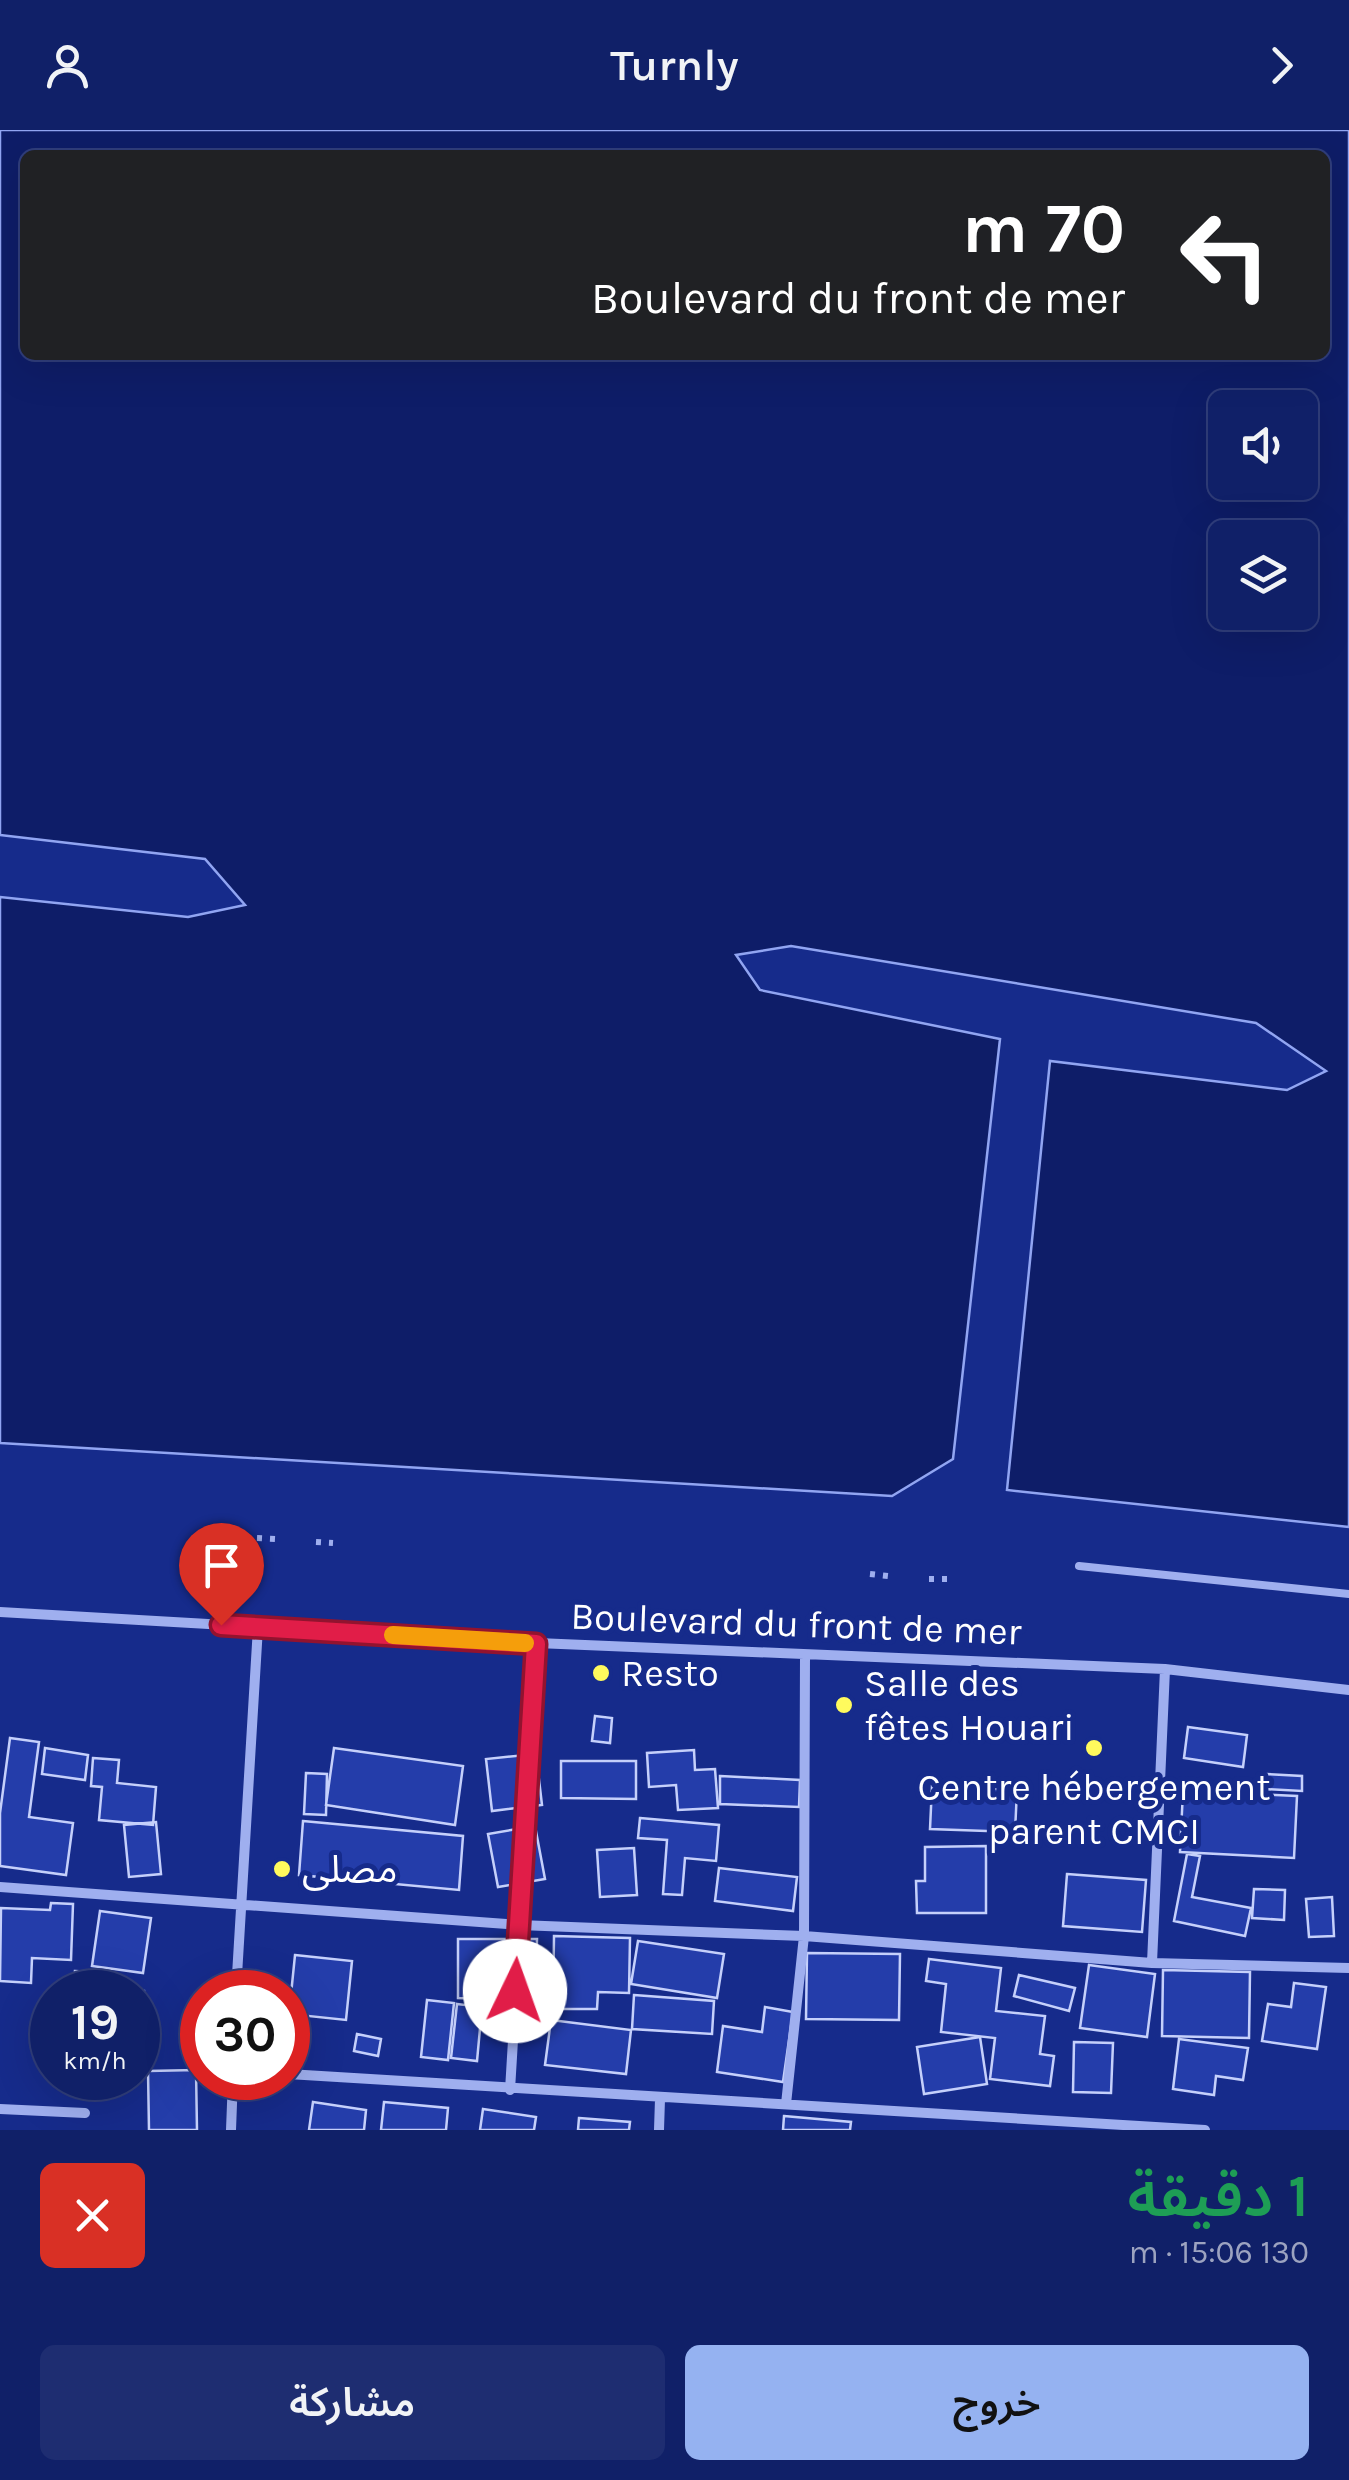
<!DOCTYPE html>
<html lang="ar">
<meta charset="utf-8">
<style>
body{margin:0;font-family:Karla,"Noto Sans Arabic",sans-serif;background:#1e2d71;color:#f1f3f6;direction:rtl;height:100vh;display:flex;flex-direction:column;font-size:38px;white-space:nowrap}
*{box-sizing:border-box;margin:0}
p{font-size:32px;color:#9ca3c0}
.icon{flex:none;width:55px;height:55px;fill:none;stroke:currentColor;stroke-width:2;stroke-linecap:round;stroke-linejoin:round}
.map{position:relative;height:2000px;overflow:hidden;direction:ltr}
.sheet{display:flex;flex-direction:column;background:#102068;flex:1}
.sheet>*{flex:none}
.hud{position:absolute;left:20px;top:20px;width:1310px;height:210px;border-radius:15px;box-shadow:0 10px 40px #0002,0 0 0 2px #303e7c;direction:rtl;background:#202124;color:#fff;overflow:hidden}
.buttons{position:absolute;left:1208px;top:260px;display:grid;gap:20px}
.buttons a{display:grid;place-items:center;width:110px;height:110px;border-radius:15px;background:#102068;box-shadow:0 10px 40px #0002,0 0 0 2px #303e7c;font-size:50px}
.speed{position:absolute;left:30px;top:1840px;display:flex;gap:20px;font-size:50px;font-weight:700;text-align:center}
.speed>*{display:grid;place-content:center;width:130px;height:130px;border-radius:50%;background:#102068;box-shadow:0 10px 40px #0002,0 0 0 2px #303e7c;line-height:1}
.speed small{font-size:25px;font-weight:400}
.speed .limit{border:15px solid #d22;background:#fff;color:#111}
.pin{position:absolute;display:grid;place-items:center;width:85px;height:85px;color:#fff;margin:-102px -42px;border-radius:50% 50% 50% 0;rotate:-45deg;box-shadow:0 0 10px #0007}
.pin .icon{rotate:45deg}
.me{position:absolute;width:110px;margin:-55px;rotate:3deg;stroke-linejoin:round;filter:drop-shadow(0 0 8px #0008)}
.turn{display:flex;align-items:center;gap:35px;height:210px;padding:0 40px;font-size:45px}
.turn .icon{width:130px;height:130px;stroke-width:2.5}
.turn b{display:block;font-size:70px;line-height:85px}
.round{display:grid;place-items:center;flex:none;width:105px;height:105px;border-radius:15px;background:#1e2d71}
.summary{display:flex;align-items:center;justify-content:space-between;height:170px;padding:0 40px}
h1{font-size:60px;font-weight:600;line-height:75px;color:#1e9e55}
.cta{display:flex;gap:20px;margin-top:auto;padding:20px 40px}
.cta a{flex:1;height:115px;border-radius:15px;background:#95b2f1;color:#111;font-size:40px;font-weight:600;line-height:115px;text-align:center}
.cta a+a{background:#1e2d71;color:#f1f3f6}
header{display:flex;justify-content:space-between;align-items:center;height:130px;padding:0 40px;background:#102068;font-size:45px;font-weight:600}
.map>svg:first-child{display:block}
.water{fill:#0e1d68;stroke:#91a5f2;stroke-width:2.5;fill-rule:evenodd}
.building{fill:#243daa;stroke:#c5d0fb;stroke-width:2.5}
.lines{fill:none;stroke-linecap:round;stroke-linejoin:round}
.path{stroke:#9fafef;stroke-width:6;stroke-dasharray:5 8;stroke-linecap:butt}
.lane{stroke:#9fafef;stroke-width:8}
.street{stroke:#9fafef;stroke-width:10}
.route-casing{stroke:#92132f;stroke-width:25}
.route{stroke:#e11d48;stroke-width:18}
.slow{stroke:#f59e0b;stroke-width:18}
.poi-dot{fill:#fffa5d;stroke:#162b8b;stroke-width:4}
.labels{text-anchor:middle;dominant-baseline:central;stroke-width:10;stroke-linejoin:round;paint-order:stroke}
.street-label{font-size:38px;fill:#fff;stroke:#162b8b}
.poi-label{font-size:38px;fill:#fff;stroke:#162b8b;text-anchor:start}
</style>
<header><svg class="icon" aria-label="forward" viewBox="0 0 24 24"><path d="M9 5l7 7-7 7"/></svg>Turnly<svg class="icon" aria-label="person" viewBox="0 0 24 24"><circle cx="12" cy="8" r="4"/><path d="M4 21q1-7 8-7t8 7"/></svg></header>
<div class="map">
<svg width="1349" height="2000" viewBox="0 0 1349 2000">
<rect width="100%" height="100%" fill="#162b8b"/>
<!-- water -->
<path class="water" d="M0 0H1349V1397L1007 1360 1050 931 1287 960 1326 941 1256 893 791 816 736 825 760 860 1000 909 953 1329 892 1366 0 1313V767L188 787 245 775 205 729 0 705ZM25 25H1325V225H25ZM1225 278H1300V352H1225ZM1225 408H1300V482H1225Z"/>
<!-- building -->
<path class="building" d="M595 1586 612 1588 610 1613 592 1611Z
M1188 1597 1247 1605 1243 1637 1184 1628Z
M10 1608 39 1612 29 1687 73 1693 66 1745 0 1736V1683Z
M45 1618 88 1625 85 1650 42 1644Z
M334 1618 463 1636 455 1695 326 1675Z
M694 1620 695 1640 715 1639 718 1678 678 1680 676 1655 649 1657 647 1623Z
M536 1624 542 1675 492 1681 486 1629Z
M93 1628 119 1630 117 1653 156 1657 153 1695 99 1690 102 1657 91 1656Z
M561 1631H636V1669L561 1668Z
M306 1643 327 1644 326 1685 304 1684Z
M1266 1644 1302 1646V1661L1265 1659Z
M720 1646 800 1650 799 1677 720 1674Z
M932 1656 1017 1660 1015 1702 930 1699Z
M1183 1661 1297 1666 1294 1728 1180 1722Z
M640 1688 719 1695 716 1731 685 1728 682 1765 663 1764 667 1710 638 1708Z
M303 1691 463 1706 459 1760 299 1745Z
M156 1692 161 1744 129 1747 124 1695Z
M535 1696 545 1749 498 1757 488 1704Z
M986 1716V1783H917L916 1751H925V1717Z
M634 1718 637 1765 600 1767 597 1720Z
M1187 1724 1200 1726 1192 1767 1251 1778 1245 1806 1174 1791Z
M719 1738 797 1747 793 1781 715 1771Z
M1067 1744 1146 1750 1142 1802 1063 1796Z
M1254 1759 1285 1760 1284 1790 1252 1788Z
M1332 1767 1334 1806 1309 1807 1306 1769Z
M51 1773 73 1774 71 1830 32 1828 31 1853 0 1851 1 1778 50 1780Z
M100 1781 151 1788 143 1843 92 1836Z
M554 1806 630 1808 629 1863 598 1862 597 1879H553Z
M458 1809H537L536 1852H484V1869L458 1868Z
M638 1811 724 1824 717 1868 631 1854Z
M807 1823 900 1824 899 1890 806 1889Z
M295 1825 352 1831 346 1890 289 1884Z
M929 1829 1001 1838 996 1881 1045 1886 1040 1924 1054 1926 1050 1956 990 1949 995 1908 941 1902 946 1854 926 1851Z
M1089 1835 1155 1844 1147 1907 1080 1898Z
M1163 1840 1250 1842 1249 1908 1162 1906Z
M75 1841 108 1843 107 1858 75 1856Z
M1019 1845 1075 1858 1069 1881 1014 1866Z
M1294 1853 1326 1857 1317 1919 1262 1911 1268 1874 1291 1877Z
M144 1861 148 1908 138 1909V1862H127Z
M634 1865 714 1871 712 1904 632 1899Z
M427 1870 454 1873 448 1930 421 1927Z
M457 1874 482 1877 477 1931 451 1928Z
M765 1877 793 1882 783 1952 717 1942 723 1896 762 1902Z
M551 1890 631 1900 626 1944 545 1935Z
M357 1904 381 1909 378 1926 354 1921Z
M980 1907 987 1954 924 1964 917 1917Z
M1179 1909 1248 1918 1243 1950 1216 1946 1214 1965 1173 1959Z
M1074 1912 1113 1913 1111 1963 1073 1962Z
M196 1940 197 2000H149L148 1941Z
M313 1972 366 1980 364 2000H309Z
M384 1972 448 1978 446 2000H381Z
M483 1979 536 1987 534 2000H480Z
M784 1986 851 1992 850 2000H783Z
M579 1988 630 1992 629 2000H578Z"/>
<g class="lines">
<!-- path -->
<path class="path" d="M257 1408 277 1409
M316 1412 333 1413
M870 1444 888 1446
M929 1449H948"/>
<!-- lane -->
<path class="lane" d="M1079 1436 1349 1464"/>
<!-- street -->
<path class="street" d="M0 1482 537 1513 1165 1539 1349 1560
M0 1757 519 1795 804 1806 1152 1833 1349 1838
M1152 1833 1165 1539
M236 1862 258 1497
M288 1944 1205 2000
M510 1960 537 1513
M786 1974 804 1806 805 1526
M0 1979 85 1983
M231 2000 233 1948
M659 2000 660 1969"/>
</g>
<g class="lines">
<defs>
<path id="route" d="M221 1495 536 1514 515 1861"/>
</defs>
<!-- route casing -->
<use href="#route" class="route-casing"/>
<!-- route -->
<use href="#route" class="route"/>
<!-- slow -->
<path class="slow" d="M393 1505 525 1513"/>
</g>
<!-- markers -->
<g class="poi-dot">
<circle cx="601" cy="1543" r="10"/>
<circle cx="844" cy="1575" r="10"/>
<circle cx="1094" cy="1618" r="10"/>
<circle cx="282" cy="1739" r="10"/>
</g>
<g class="labels">
<!-- street labels -->
<g class="street-label">
<text transform="translate(796 1494) rotate(2)">Boulevard du front de mer</text>
</g>
<!-- poi labels -->
<g class="poi-label">
<text x="621" y="1543">Resto</text>
<text x="864" y="1553">Salle des<tspan x="864" dy="44">fêtes Houari</tspan></text>
<text x="1094" y="1657" text-anchor="middle">Centre hébergement<tspan x="1094" dy="44">parent CMCI</tspan></text>
<text x="302" y="1739">مصلى</text>
</g>
</g>
</svg>
<div class="buttons">
<a><svg class="icon" aria-label="sound" viewBox="0 0 24 24"><path d="M4 9h4l5-4v14l-5-4H4zM17 9q2 3 0 6"/></svg></a>
<a><svg class="icon" aria-label="layers" viewBox="0 0 24 24"><path d="M12 4l9 5-9 5-9-5zM3 14l9 5 9-5"/></svg></a>
</div>
<div class="speed"><div>19<small>km/h</small></div><div class="limit">30</div></div>
<div class="pin" style="left:221px;top:1495px;background:#d93025"><svg class="icon" aria-label="arrive" viewBox="0 0 24 24"><path d="M6 21V4h12l-3 4 3 4H6"/></svg></div>
<svg class="me" style="left:515px;top:1861px" viewBox="-20 -20 40 40"><circle r="19" fill="#fff"/><path d="M0-13L10 11 0 6-10 11z" fill="#e11d48"/></svg>
<div class="hud">
<div class="turn"><svg class="icon" aria-label="left" viewBox="0 0 24 24"><path d="M17 20v-9H6M10 6l-5 5 5 5"/></svg><div><b>70 m</b>Boulevard du front de mer</div></div>
</div>
</div>
<section class="sheet">
<div class="summary"><div><h1>1 دقيقة</h1><p>130 m · 15:06</p></div><a class="round" style="background:#d93025;color:#fff"><svg class="icon" aria-label="close" viewBox="0 0 24 24"><path d="M6 6l12 12M18 6L6 18"/></svg></a></div>
<div class="cta"><a>خروج</a><a>مشاركة</a></div>
</section>
